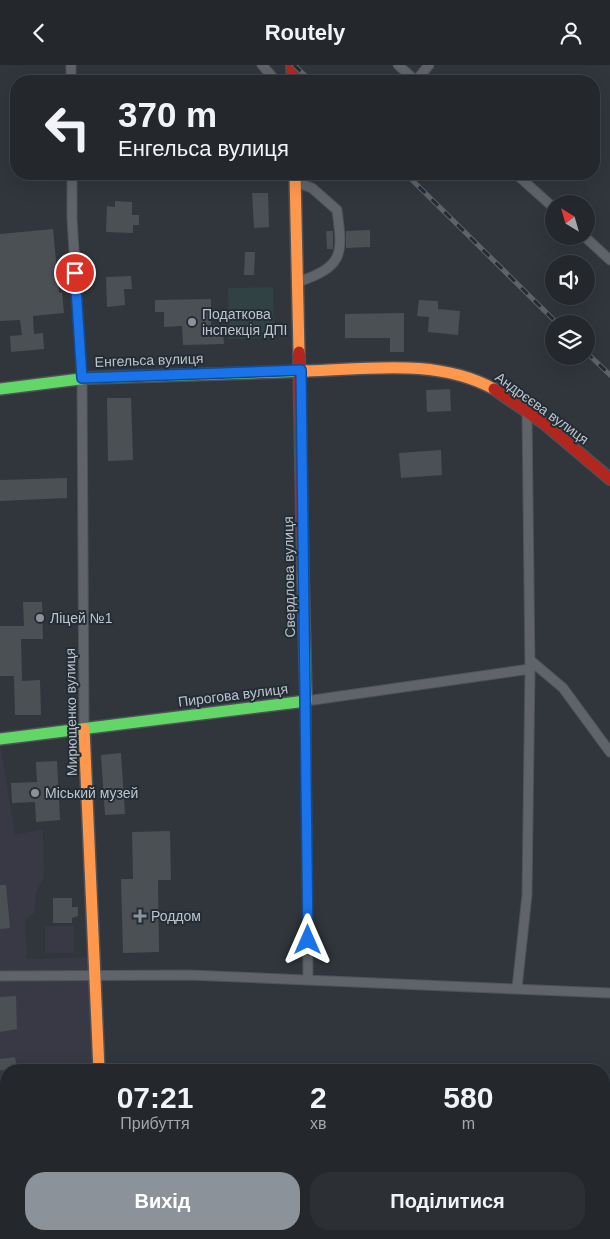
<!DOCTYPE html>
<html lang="uk">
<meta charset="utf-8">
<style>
body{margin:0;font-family:Arial,sans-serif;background:#2c3035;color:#f1f3f6;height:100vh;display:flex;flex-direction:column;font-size:19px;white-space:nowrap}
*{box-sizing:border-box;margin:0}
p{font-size:16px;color:#a3a6aa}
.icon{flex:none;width:28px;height:28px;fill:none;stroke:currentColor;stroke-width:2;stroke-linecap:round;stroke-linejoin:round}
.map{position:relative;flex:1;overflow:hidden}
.panel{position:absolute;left:0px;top:999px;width:610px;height:176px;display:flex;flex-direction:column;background:#24282d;border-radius:20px 20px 0 0;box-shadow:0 5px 20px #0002,0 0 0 1px #414449}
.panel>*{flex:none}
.top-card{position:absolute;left:10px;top:10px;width:590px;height:105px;border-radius:20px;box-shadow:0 5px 20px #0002,0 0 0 1px #414449;background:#24282d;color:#f1f3f6;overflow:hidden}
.needle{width:32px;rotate:323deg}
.tools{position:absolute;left:545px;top:130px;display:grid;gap:10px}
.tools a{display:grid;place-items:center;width:50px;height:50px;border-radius:50%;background:#24282d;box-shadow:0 5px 20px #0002,0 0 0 1px #414449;font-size:25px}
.pin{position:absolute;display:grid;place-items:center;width:42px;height:42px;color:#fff;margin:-21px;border:2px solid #fff;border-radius:50%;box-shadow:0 1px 5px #0007}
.me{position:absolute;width:55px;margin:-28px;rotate:0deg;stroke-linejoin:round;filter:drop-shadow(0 0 4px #0008)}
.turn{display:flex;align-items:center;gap:18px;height:105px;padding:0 25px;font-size:22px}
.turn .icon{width:65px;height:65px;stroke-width:2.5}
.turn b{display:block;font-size:35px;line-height:42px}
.eta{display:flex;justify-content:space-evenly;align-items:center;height:85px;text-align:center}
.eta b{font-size:30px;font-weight:700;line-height:35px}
.cta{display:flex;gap:10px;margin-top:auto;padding:10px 25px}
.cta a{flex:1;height:58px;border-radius:20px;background:#8b9299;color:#fff;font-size:20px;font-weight:700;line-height:58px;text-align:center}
.cta a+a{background:#2c3035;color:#f1f3f6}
header{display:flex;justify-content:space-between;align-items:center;height:65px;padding:0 25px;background:#24282d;font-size:22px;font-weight:700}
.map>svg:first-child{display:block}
.medical{fill:#393945}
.green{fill:#304243}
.building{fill:#4b5055}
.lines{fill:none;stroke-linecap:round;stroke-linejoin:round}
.street-casing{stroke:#4e5256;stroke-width:11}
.fast-casing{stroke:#4e5256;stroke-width:14}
.slow-casing{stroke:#4e5256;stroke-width:14}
.jam-casing{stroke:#4e5256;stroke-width:14}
.street{stroke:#60646a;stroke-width:9}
.fast{stroke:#63d668;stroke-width:11}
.slow{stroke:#ff974d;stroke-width:11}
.jam{stroke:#b3261e;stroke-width:11}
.rail-casing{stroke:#5f6368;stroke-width:5}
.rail{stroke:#242d36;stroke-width:3;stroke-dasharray:9;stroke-linecap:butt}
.route-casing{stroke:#114b97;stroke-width:12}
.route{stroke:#1a73e8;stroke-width:9}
.poi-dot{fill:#8b9299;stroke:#242d36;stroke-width:2}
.labels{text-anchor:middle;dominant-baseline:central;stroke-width:4;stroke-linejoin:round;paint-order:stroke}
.poi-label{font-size:14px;fill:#bcc3cb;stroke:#242d36;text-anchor:start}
.street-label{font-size:14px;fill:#bcc3cb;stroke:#242d36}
</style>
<header><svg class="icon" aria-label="back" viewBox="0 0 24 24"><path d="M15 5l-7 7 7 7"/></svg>Routely<svg class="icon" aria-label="person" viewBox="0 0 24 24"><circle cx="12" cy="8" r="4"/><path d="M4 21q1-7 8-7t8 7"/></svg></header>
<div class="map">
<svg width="610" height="1174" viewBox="0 0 610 1174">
<rect width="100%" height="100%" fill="#30363c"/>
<!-- medical -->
<path class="medical" d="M0 678 15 770 43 764 44 811 36 828 34 848 25 855 27 894 96 892 99 1005H6V1038H0Z
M45 861H74V888H45Z"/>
<!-- green -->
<path class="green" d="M273 222 274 273 229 274 228 223Z"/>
<!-- building -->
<path class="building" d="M252 128H268L269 162 254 163Z
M115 136 132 137V150H139V160H133V168L106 167 107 141 115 142Z
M53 164 59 228 62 227 64 248 33 251 34 269 43 268 44 284 11 287 10 271 22 270 20 255 0 256V169Z
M370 165V182L346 183V166Z
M326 166H333V184H327Z
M245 187H255L254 210H244Z
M131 211 132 224H124L125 240 107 242 106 212Z
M211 234V267H223L224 279 183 280 182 261 164 262V247H155V235Z
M419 235 438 236V244L460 246 458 270 428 267 429 252 417 251Z
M404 248V287H390V273H345V249Z
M450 324 451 346 427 347 426 325Z
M107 333H131L133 395 108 396Z
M441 385 442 410 401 413 399 388Z
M67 413V433L0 436V415Z
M23 537H42L43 574H21L22 616 40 615 41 650H15L14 611H0V561H24Z
M121 688 125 749 105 750 101 690Z
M57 696 60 755 36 757 35 737 12 738 11 718 37 717 36 697Z
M170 766 171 815H158L159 887 123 888 121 814H133L132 767Z
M0 820H6L10 863 0 864Z
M53 833H72V842H78V851L72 853V858H53Z
M16 931 17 964 0 967V932Z
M15 992 17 1005H0V994Z"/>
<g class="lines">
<defs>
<path id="street" d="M71 0V16
M262 0 276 16
M398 0 416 16
M416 16 429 0
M72 109V154L82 313 84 664
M516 109 554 143
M295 117 312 123 337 145C343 190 344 201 298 217
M584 171 610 195
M530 595 563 623 610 687
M0 911 189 910 610 928
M308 915 306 636 530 604
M517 923 527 830 530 604 527 347
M604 1087 610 1089
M477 1169 494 1174"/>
<path id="fast" d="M0 324 88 313 307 306
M0 674 306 636 303 508"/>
<path id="slow" d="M295 109 299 287
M307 306C368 304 438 293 494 324
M84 664 99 1005"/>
<path id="jam" d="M292 0 293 16
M299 287 303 508
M494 324 545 359 610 414
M101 1169V1174"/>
</defs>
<!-- street casing -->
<use href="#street" class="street-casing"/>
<!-- fast casing -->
<use href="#fast" class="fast-casing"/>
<!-- slow casing -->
<use href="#slow" class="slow-casing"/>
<!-- jam casing -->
<use href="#jam" class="jam-casing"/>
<!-- street -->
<use href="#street" class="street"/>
<!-- fast -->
<use href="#fast" class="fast"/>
<!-- slow -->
<use href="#slow" class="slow"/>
<!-- jam -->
<use href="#jam" class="jam"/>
<defs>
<path id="rail" d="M294 0 311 16
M406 109 558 259
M586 287 610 310"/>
</defs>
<!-- rail casing -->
<use href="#rail" class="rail-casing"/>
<!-- rail -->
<use href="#rail" class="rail"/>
</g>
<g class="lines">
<defs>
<path id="route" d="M75 208 82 313 301 305 308 875"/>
</defs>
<!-- route casing -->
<use href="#route" class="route-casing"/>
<!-- route -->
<use href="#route" class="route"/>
</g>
<!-- markers -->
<g class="poi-dot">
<circle cx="192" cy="257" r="5"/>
<circle cx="40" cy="553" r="5"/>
<circle cx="35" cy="728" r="5"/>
<path d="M137.5 843.5h5v5h5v5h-5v5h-5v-5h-5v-5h5z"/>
</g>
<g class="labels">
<!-- poi labels -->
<g class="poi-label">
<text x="202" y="249">Податкова<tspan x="202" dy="16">інспекція ДПІ</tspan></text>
<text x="50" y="553">Ліцей №1</text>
<text x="45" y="728">Міський музей</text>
<text x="151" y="851">Роддом</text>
</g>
<!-- street labels -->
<g class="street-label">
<text transform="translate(149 295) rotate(-2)">Енгельса вулиця</text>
<text transform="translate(542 343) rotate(36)">Андрєєва вулиця</text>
<text transform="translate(289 512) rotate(-91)">Свердлова вулиця</text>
<text transform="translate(233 630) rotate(-7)">Пирогова вулиця</text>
<text transform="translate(71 647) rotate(-91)">Мирющенко вулиця</text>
</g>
</g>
</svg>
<div class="tools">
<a><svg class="needle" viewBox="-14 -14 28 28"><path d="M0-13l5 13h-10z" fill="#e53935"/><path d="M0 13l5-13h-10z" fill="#a3a6aa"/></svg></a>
<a><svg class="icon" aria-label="sound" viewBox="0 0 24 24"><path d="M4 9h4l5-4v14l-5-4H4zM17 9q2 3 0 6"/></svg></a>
<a><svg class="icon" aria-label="layers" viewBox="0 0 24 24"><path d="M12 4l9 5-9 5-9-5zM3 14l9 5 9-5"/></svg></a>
</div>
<div class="pin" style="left:75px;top:208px;background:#d93025"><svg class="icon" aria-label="arrive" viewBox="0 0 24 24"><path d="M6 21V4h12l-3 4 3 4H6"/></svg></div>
<svg class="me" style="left:308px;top:875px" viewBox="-20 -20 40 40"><path d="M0-17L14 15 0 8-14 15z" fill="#1a73e8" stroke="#fff" stroke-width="4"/></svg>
<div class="top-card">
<div class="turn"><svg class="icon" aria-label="left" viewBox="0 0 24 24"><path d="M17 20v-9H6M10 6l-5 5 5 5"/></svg><div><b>370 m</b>Енгельса вулиця</div></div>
</div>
<section class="panel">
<div class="eta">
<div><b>07:21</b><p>Прибуття</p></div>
<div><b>2</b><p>хв</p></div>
<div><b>580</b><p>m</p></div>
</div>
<div class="cta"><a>Вихід</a><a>Поділитися</a></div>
</section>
</div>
